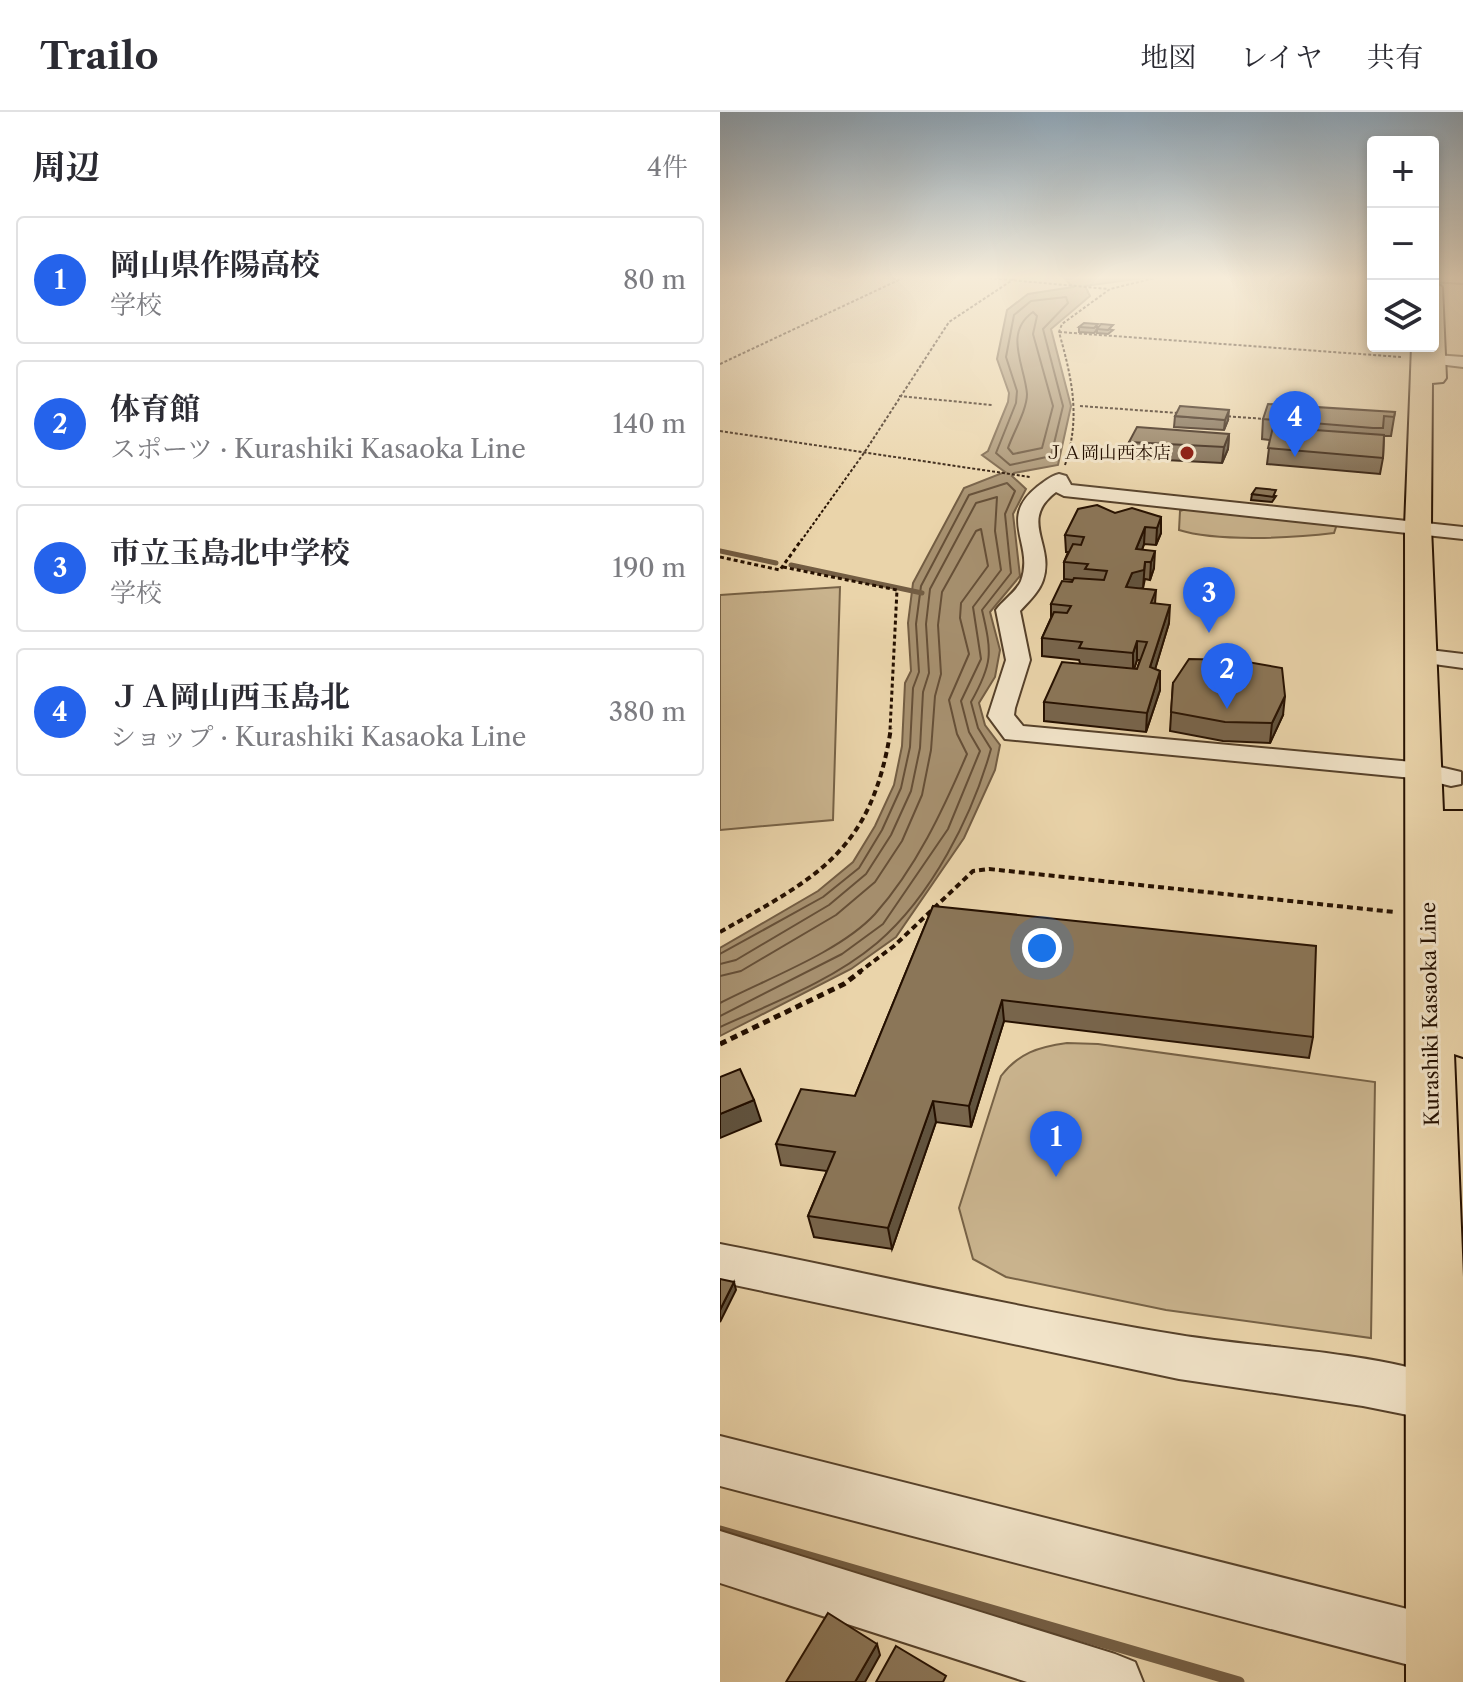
<!DOCTYPE html>
<html lang="ja">
<meta charset="utf-8">
<style>
:root{--surface:#fff;--page:#f7f7f7;--text:#2b2b33;--muted:#7c7c81;--line:#e1e1e2;--accent:#2563eb}
body{margin:0;font-family:"Libre Caslon Text","Noto Serif JP",serif;background:var(--page);color:var(--text)}
.controls{position:absolute;right:24px;top:24px;display:grid;overflow:hidden;border-radius:8px;box-shadow:0 4px 12px #0003}
.controls button{width:72px;height:72px;display:grid;place-items:center;padding:0;border:0;border-bottom:2px solid var(--line);background:var(--surface);color:var(--text);font:40px sans-serif}
.you{position:absolute;left:322px;top:836px;width:28px;height:28px;margin:-20px;border:6px solid #fff;border-radius:50%;background:#1a73e8;box-shadow:0 0 0 12px #1a73e833}
.badge{display:grid;place-items:center;width:52px;height:52px;border-radius:50%;background:var(--accent);color:#fff;font-size:26px;font-weight:700}
.pin{position:absolute;translate:-50% -66px;filter:drop-shadow(0 2px 4px #0008)}
.pin::after{content:'';position:absolute;top:42px;width:28px;height:24px;background:inherit;clip-path:polygon(0 0,100% 0,50% 100%)}
.list{margin:0;padding:0;list-style:none}
h2{display:flex;justify-content:space-between;align-items:center;height:104px;margin:0;padding:0 32px;font-size:34px}
h2 small{font-size:26px;font-weight:400;color:var(--muted)}
.list li{display:grid;grid-template-columns:52px 1fr auto;gap:24px;align-items:center;box-sizing:border-box;height:128px;margin:0 16px 16px;padding:0 16px;border:2px solid var(--line);border-radius:8px}
.list b{display:block;font-size:30px;white-space:nowrap}
.list p{margin:0;font-size:26px;white-space:nowrap;color:var(--muted)}
.list em{font-size:26px;font-style:normal;color:var(--muted)}
.icon{flex:none;width:44px;height:44px;fill:none;stroke:currentColor;stroke-width:2;stroke-linecap:round;stroke-linejoin:round}
.map{position:relative;flex:none;width:743px;height:1570px;overflow:hidden}
header{display:flex;align-items:center;gap:48px;box-sizing:border-box;height:112px;padding:0 40px;background:var(--surface);border-bottom:2px solid var(--line)}
header strong{font-size:38px}
nav{display:flex;gap:44px;margin-inline-start:auto;font-size:28px}
main{display:flex}
aside{flex:1;background:var(--surface)}
.map>svg:first-child{display:block}
.green{fill:#c9b38d;stroke:#776246;stroke-width:2}
.water{fill:#a79170;stroke:#735d43;stroke-width:2}
.lines{fill:none;stroke-linecap:round;stroke-linejoin:round}
.shore{stroke:#665038;stroke-width:2}
.stream-far1{stroke:#735d43;stroke-width:5}
.stream{stroke:#735d43;stroke-width:11}
.minor-casing{stroke:#56412a;stroke-width:4}
.major-casing{stroke:#251000;stroke-width:4}
.path-far3{stroke:#251000;stroke-width:2;stroke-dasharray:3 2;stroke-linecap:butt}
.path-far2{stroke:#251000;stroke-width:3;stroke-dasharray:4 3;stroke-linecap:butt}
.path-far1{stroke:#251000;stroke-width:4;stroke-dasharray:6 4;stroke-linecap:butt}
.path{stroke:#251000;stroke-width:5;stroke-dasharray:7 5;stroke-linecap:butt}
.minor{fill:#f1e3c8;fill-rule:evenodd}
.major{fill:#ead4aa;fill-rule:evenodd}
.wall{fill:#78654c;stroke:#251000;stroke-width:2;fill-rule:evenodd}
.shaded-wall{fill:#61533e;stroke:#251000;stroke-width:2}
.building{fill:#8b7658;stroke:#251000;stroke-width:2}
.poi-dot{fill:#8f2418;stroke:#f1e3c8;stroke-width:3}
.labels{text-anchor:middle;dominant-baseline:central;stroke-width:6;stroke-linejoin:round;paint-order:stroke}
.far-poi-label{font-size:18px;fill:#251000;stroke:#f1e3c8;text-anchor:end}
.street-label{font-size:20px;fill:#251000;stroke:#f1e3c8}
</style>
<header>
<strong>Trailo</strong>
<nav><a>地図</a><a>レイヤ</a><a>共有</a></nav>
</header>
<main>
<aside>
<h2>周辺<small>4件</small></h2>
<ul class="list">
<li><span class="badge">1</span><div><b>岡山県作陽高校</b><p>学校</p></div><em>80 m</em></li>
<li><span class="badge">2</span><div><b>体育館</b><p>スポーツ · Kurashiki Kasaoka Line</p></div><em>140 m</em></li>
<li><span class="badge">3</span><div><b>市立玉島北中学校</b><p>学校</p></div><em>190 m</em></li>
<li><span class="badge">4</span><div><b>ＪＡ岡山西玉島北</b><p>ショップ · Kurashiki Kasaoka Line</p></div><em>380 m</em></li>
</ul>
</aside>
<div class="map">
<svg width="743" height="1570" viewBox="0 0 743 1570">
<rect width="100%" height="100%" fill="#ead4aa"/>
<filter id="stains"><feTurbulence type="fractalNoise" baseFrequency=".0025" numOctaves="4"/><feColorMatrix values="0 0 0 0 .2 0 0 0 0 .09 0 0 0 0 .02 0 0 0 .5 -.17"/></filter>
<radialGradient id="worn" r=".72"><stop offset=".6" stop-color="#630" stop-opacity="0"/><stop offset="1" stop-color="#630" stop-opacity=".3"/></radialGradient>
<g class="green">
<path d="M471,395L611,410L616,415L614,421C575,426 496,430 459,418L460,399Z"/>
<path d="M120,475L113,708L0,718V483Z"/>
<path d="M347,931L378,932L655,970L651,1226L446,1198L286,1165L253,1147L239,1096L281,964C299,941 318,935 347,931Z"/>
</g>
<path class="water" d="M349,165H429L365,174L370,184L331,217L351,294L338,353L294,361L292,364L306,377L293,402L300,464L270,500L280,538L275,565L259,591L265,613L280,633L275,658L244,726L176,825L131,857L0,924V836L98,779L133,750L155,714L174,673L182,634L185,571L191,559L188,511L193,471L244,376L285,360L262,343L268,339L288,290L289,281L277,247L287,198L308,182L353,175L344,166Z"/>
<g class="lines">
<g class="shore">
<path d="M346,185L348,191L323,217L343,294L331,344L290,353L276,341L296,291L297,279L286,245L294,203L311,189Z"/>
<path d="M313,200L317,204L313,222L333,294L322,336L293,342L288,336C293,321 307,298 307,282C305,254 283,221 313,200Z"/>
<path d="M0,842L103,785L139,756L162,718L181,676L190,635L193,576L199,560L196,512L201,474L249,383L287,371L295,379L285,402L291,461L262,498C272,541 273,551 251,590L258,616L271,637C252,705 211,785 157,831C112,869 53,891 0,915"/>
<path d="M0,852L16,848L109,793L146,762L171,723L191,679L200,636L203,580L209,561L206,512L210,477L256,391L277,385L275,419L281,458L253,495L261,547L241,589L249,620L260,639L228,717L163,812L122,842L0,904"/>
<path d="M0,864L21,859L116,803L155,770L182,729L202,683L211,638L215,584L221,562L218,513L222,480L256,419L261,417L268,454L241,491L240,506L249,542L229,588L237,622L247,642C223,698 196,756 155,802C120,840 46,867 0,891"/>
</g>
<g class="stream-far1">
<path d="M0,439L56,451"/>
<path d="M71,453L202,481"/>
</g>
<path class="stream" d="M0,1419L519,1570"/>
<defs>
<g id="minor">
<path d="M713,165H743V171L713,169Z"/>
<path d="M715,243L743,245V255L710,251L707,248Z"/>
<path d="M339,362L346,364L351,373L743,415V427L344,384L336,380C298,409 335,432 323,468C319,480 308,490 300,499L310,548L295,596L294,603L303,614L703,651L741,660V672L731,674L703,667L285,627L268,604L286,548L276,498C283,488 296,480 301,469C315,432 277,407 317,375C324,370 330,364 339,362Z"/>
<path d="M701,537L743,542V556L692,549L689,544Z"/>
<path d="M0,1132C153,1162 306,1198 459,1223C543,1237 659,1239 735,1270L742,1286L735,1302L718,1309L643,1294L459,1267L0,1170Z"/>
<path d="M0,1324L743,1511V1567L0,1374Z"/>
<path d="M0,1419L395,1542L415,1550L423,1570H307L0,1471Z"/>
</g>
<path id="major" d="M713,170L722,175L726,266L723,270L712,271L711,415L723,699H743V945L734,942L743,1165V1570H686L685,415L692,234H713Z"/>
</defs>
<use href="#minor" class="minor-casing"/>
<use href="#major" class="major-casing"/>
<g class="path-far3">
<path d="M163,165L178,167"/>
<path d="M259,165L388,177"/>
<path d="M339,220L681,245"/>
<path d="M0,252L185,165"/>
<path d="M179,284L272,293"/>
<path d="M360,294L458,301"/>
<path d="M503,304L546,307"/>
<path d="M0,319L310,365"/>
<path d="M345,353C361,305 352,267 339,220L342,212L390,177L439,165"/>
<path d="M81,429L144,341L229,210L297,165"/>
</g>
<g class="path-far2">
<path d="M0,445L60,458L82,427"/>
<path d="M63,455L177,478L170,618"/>
</g>
<g class="path-far1">
<path d="M0,820C99,764 152,739 171,616"/>
<path d="M138,861L174,834L253,759L269,757L674,800"/>
</g>
<path class="path" d="M0,932L124,872L141,859"/>
<use href="#minor" class="minor"/>
<use href="#major" class="major"/>
</g>
<g class="wall">
<path d="M359,215H378L393,218L388,222L377,221V218L374,221L359,220Z"/>
<path d="M675,300L671,324H664L663,346L660,362L547,352L550,328L542,327L543,307Z"/>
<path d="M455,304L508,308L504,318L454,315Z"/>
<path d="M509,322L508,337L502,351L408,346L409,330Z"/>
<path d="M532,382L556,384L552,390L531,388Z"/>
<path d="M395,401L441,405V421L436,433L424,432L422,438L434,456L430,468L425,467L423,476L420,477L436,478L435,492L449,511L435,557L440,559V578L426,620L324,609V590L360,551L359,548L322,544V526L331,506V492L353,468L344,467V450L348,440H346L345,423ZM417,548H420L417,557H414Z"/>
<path d="M453,571L563,603L550,631L503,629L450,619Z"/>
<path d="M213,794L593,925L589,946L284,909L251,1015L216,1010L172,1137L94,1125L88,1104L107,1059L61,1053L56,1032L135,984Z"/>
</g>
<g class="shaded-wall">
<path d="M509,298L508,308L504,318L505,308Z"/>
<path d="M509,322L508,337L502,351L504,335Z"/>
<path d="M441,405V421L436,433L437,416Z"/>
<path d="M425,415L424,432L416,455V437Z"/>
<path d="M435,439L434,456L430,468L431,450Z"/>
<path d="M425,450L423,476L412,479L406,475L412,461Z"/>
<path d="M450,493L449,511L430,574V555Z"/>
<path d="M417,529V548L413,560V541Z"/>
<path d="M440,559V578L426,620L427,601Z"/>
<path d="M565,584L563,603L550,631L552,611Z"/>
<path d="M282,888L284,909L251,1015L249,994Z"/>
<path d="M34,988L41,1009L0,1026V1002Z"/>
<path d="M213,989L216,1010L172,1137L168,1116Z"/>
<path d="M14,1170L16,1178L0,1210V1198Z"/>
<path d="M157,1532L160,1543L145,1570H135Z"/>
</g>
<g class="building">
<path d="M364,211L378,212L374,216L359,215Z"/>
<path d="M381,212L393,213L388,218L377,217Z"/>
<path d="M548,292L675,300L674,305L664,304L663,316H653L543,307Z"/>
<path d="M460,294L509,298L505,308L455,304Z"/>
<path d="M417,315L509,322L504,335L409,330Z"/>
<path d="M553,315L664,323L663,346L548,336Z"/>
<path d="M536,376L556,378L553,385L532,382Z"/>
<path d="M377,393L395,401L412,396L441,405L437,416L425,415L416,437L435,439L431,450H425L424,458L412,461L406,475L436,478L431,491L450,493L430,555L440,559L427,601L324,590L342,550L417,557L427,530L417,529L413,541L359,536L362,530L322,526L334,500L347,501L351,494L331,492L342,469L352,470L354,466L384,468L387,459L365,457L368,452L344,450L353,432L361,433L364,425L345,423L358,397Z"/>
<path d="M469,547L516,548L562,556L565,584L552,611L505,610L451,600L453,571Z"/>
<path d="M213,794L596,834L593,925L282,888L249,994L213,989L168,1116L88,1104L115,1040L56,1032L81,977L135,984Z"/>
<path d="M20,957L34,988L0,1002V965Z"/>
<path d="M0,1167L14,1170L0,1198Z"/>
<path d="M108,1501L157,1532L135,1570H66Z"/>
<path d="M176,1534L226,1564L223,1570H156Z"/>
</g>
<linearGradient id="sky" x2="0" y2="1"><stop stop-color="#8ea6b8"/><stop offset="0.43" stop-color="#f6ecd9"/><stop offset="1" stop-color="#f6ecd9" stop-opacity="0"/></linearGradient>
<rect width="743" height="385" fill="url(#sky)"/>
<circle class="poi-dot" cx="467" cy="341" r="8"/>
<g class="labels">
<g class="far-poi-label">
<text x="451" y="341">ＪＡ岡山西本店</text>
</g>
<g class="street-label">
<text transform="translate(710 902) rotate(-91)">Kurashiki Kasaoka Line</text>
</g>
</g>
<rect width="100%" height="100%" filter="url(#stains)"/>
<rect width="100%" height="100%" fill="url(#worn)"/>
</svg>
<div class="controls">
<button>+</button>
<button>−</button>
<button><svg class="icon" aria-label="layers" viewBox="0 0 24 24"><path d="M12 4l9 5-9 5-9-5zM3 14l9 5 9-5"/></svg></button>
</div>
<div class="you"></div>
<div class="pin badge" style="left:336px;top:1065px">1</div>
<div class="pin badge" style="left:507px;top:597px">2</div>
<div class="pin badge" style="left:489px;top:521px">3</div>
<div class="pin badge" style="left:575px;top:345px">4</div>
</div>
</main>
